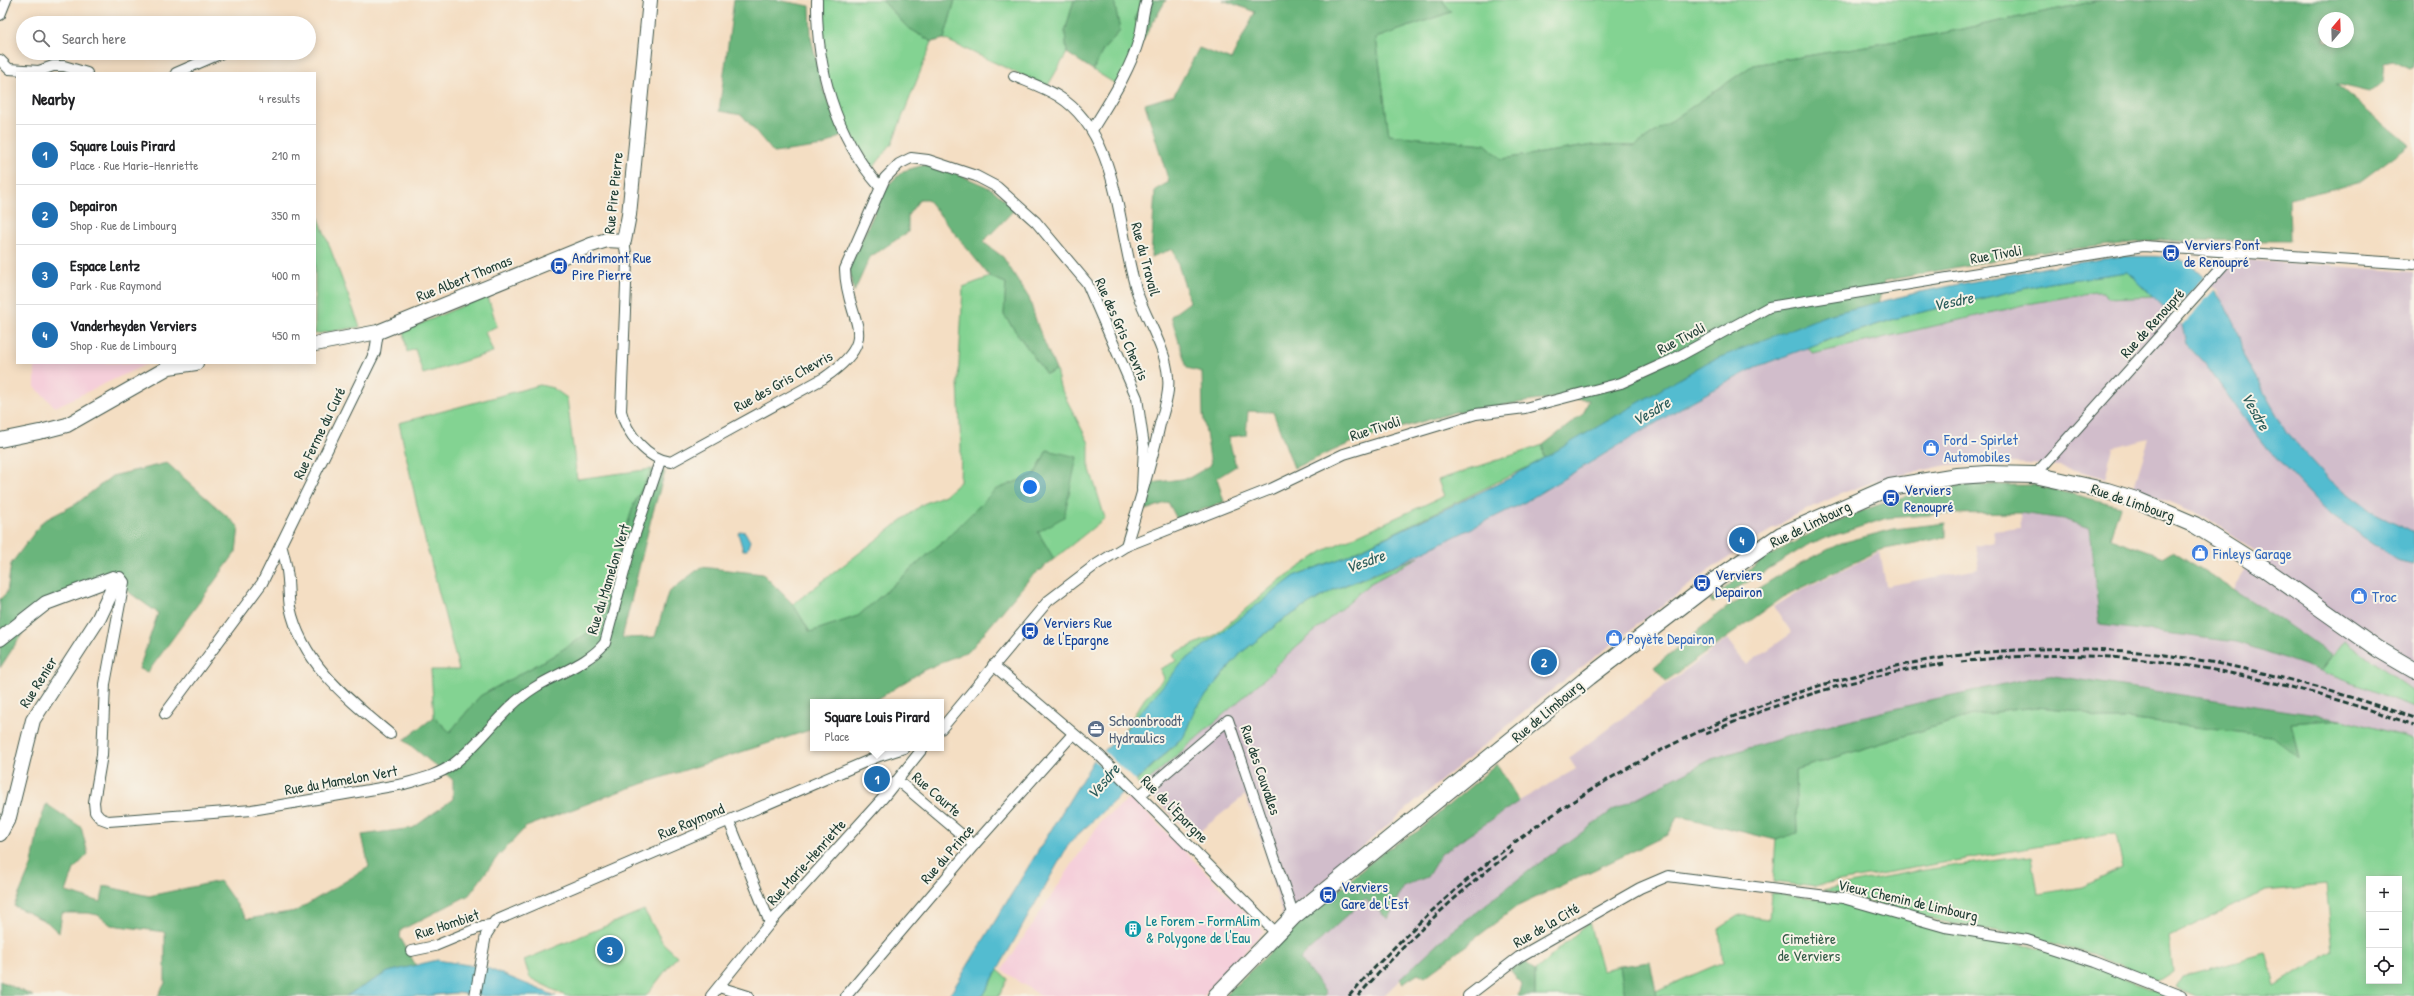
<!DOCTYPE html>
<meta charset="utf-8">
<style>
:root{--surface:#fff;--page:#f6f6f6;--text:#202124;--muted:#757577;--line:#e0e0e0;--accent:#1f6fb2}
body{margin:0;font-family:"Patrick Hand",sans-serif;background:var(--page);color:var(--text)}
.controls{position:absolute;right:12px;bottom:12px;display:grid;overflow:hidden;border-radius:0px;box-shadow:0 2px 10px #0003}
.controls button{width:36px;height:36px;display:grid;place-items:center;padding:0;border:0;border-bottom:1px solid var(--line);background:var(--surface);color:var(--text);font:20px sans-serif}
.compass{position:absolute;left:2318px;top:12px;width:36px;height:36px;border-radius:50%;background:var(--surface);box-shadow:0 2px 10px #0003;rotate:19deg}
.you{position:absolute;left:1030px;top:487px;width:14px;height:14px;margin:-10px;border:3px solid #fff;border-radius:50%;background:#1a73e8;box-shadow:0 0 0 6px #1a73e833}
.badge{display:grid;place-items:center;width:26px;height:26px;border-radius:50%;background:var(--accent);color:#fff;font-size:13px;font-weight:700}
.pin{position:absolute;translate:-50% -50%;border:2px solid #fff;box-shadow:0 1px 4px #0006}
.popup{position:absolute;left:810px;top:699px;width:134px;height:52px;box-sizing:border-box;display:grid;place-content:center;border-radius:0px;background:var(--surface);filter:drop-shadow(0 1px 3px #0005);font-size:13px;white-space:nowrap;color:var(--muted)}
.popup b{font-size:15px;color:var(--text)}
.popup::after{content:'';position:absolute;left:50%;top:100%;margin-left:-8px;border:8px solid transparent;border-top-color:var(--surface)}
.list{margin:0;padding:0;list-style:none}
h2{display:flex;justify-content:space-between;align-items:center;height:52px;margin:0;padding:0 16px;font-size:17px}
h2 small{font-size:13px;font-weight:400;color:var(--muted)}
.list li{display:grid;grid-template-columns:26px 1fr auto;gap:12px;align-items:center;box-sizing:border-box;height:60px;padding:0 16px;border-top:1px solid var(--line)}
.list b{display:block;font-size:15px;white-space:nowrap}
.list p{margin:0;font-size:13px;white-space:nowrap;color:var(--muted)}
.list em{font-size:13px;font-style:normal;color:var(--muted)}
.icon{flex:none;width:22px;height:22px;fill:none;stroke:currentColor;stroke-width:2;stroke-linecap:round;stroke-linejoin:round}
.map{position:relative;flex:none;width:2414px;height:996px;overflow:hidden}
.search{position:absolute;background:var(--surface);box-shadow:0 2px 10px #0003;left:16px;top:16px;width:300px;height:44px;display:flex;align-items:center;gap:10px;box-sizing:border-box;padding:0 14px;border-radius:22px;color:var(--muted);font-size:15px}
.panel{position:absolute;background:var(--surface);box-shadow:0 2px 10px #0003;left:16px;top:72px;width:300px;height:292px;border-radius:0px}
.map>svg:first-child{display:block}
.built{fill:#f5cfda}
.industrial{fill:#d1bdcb}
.green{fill:#83d392;stroke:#518863;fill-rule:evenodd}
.forest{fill:#6ab57c;stroke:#447958;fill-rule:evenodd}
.water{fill:#53bcd0;stroke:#397c82}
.pier{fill:#f4dec3}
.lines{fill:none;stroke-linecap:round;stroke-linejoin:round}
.street-casing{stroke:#3f5549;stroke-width:12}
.secondary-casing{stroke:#3f5549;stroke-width:16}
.primary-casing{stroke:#3f5549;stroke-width:18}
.street{stroke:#fff;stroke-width:10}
.secondary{stroke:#fff;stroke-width:14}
.primary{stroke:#fff;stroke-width:16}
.rail{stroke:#1f3d34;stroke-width:3;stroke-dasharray:6 3;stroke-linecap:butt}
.labels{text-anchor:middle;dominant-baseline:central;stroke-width:4;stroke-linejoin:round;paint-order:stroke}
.street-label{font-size:15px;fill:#1f3d34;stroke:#f7f3e8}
.transit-label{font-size:15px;fill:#164399;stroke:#f7f3e8;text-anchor:start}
.shop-label{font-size:15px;fill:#366cbe;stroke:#f7f3e8;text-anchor:start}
.service-label{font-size:15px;fill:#4e5e75;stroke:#f7f3e8;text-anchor:start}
.culture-label{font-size:15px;fill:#0d838f;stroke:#f7f3e8;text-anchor:start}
.park-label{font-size:15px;fill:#335b47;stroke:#f7f3e8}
.water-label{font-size:16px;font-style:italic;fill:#2c5d5b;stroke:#f7f3e8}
</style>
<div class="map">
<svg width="2414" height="996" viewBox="0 0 2414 996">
<rect width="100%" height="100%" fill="#f7f3e8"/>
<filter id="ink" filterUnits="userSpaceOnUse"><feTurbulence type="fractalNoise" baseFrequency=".025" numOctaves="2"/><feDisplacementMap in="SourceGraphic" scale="8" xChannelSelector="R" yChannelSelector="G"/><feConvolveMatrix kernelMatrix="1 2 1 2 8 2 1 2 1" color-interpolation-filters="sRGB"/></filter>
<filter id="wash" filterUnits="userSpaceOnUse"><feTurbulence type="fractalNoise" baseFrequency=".012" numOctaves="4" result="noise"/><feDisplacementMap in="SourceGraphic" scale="16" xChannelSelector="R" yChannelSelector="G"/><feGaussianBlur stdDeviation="0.9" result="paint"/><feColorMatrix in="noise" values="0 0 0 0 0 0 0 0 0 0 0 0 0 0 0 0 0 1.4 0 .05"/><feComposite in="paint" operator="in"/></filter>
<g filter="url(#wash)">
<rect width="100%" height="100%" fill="#f4dec3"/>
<g class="built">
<path d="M35,363H149L55,407L35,387Z"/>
<path d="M1131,797L1264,931L1203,996H1041L1002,970L1101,821Z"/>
</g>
<g class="industrial">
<path d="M2247,260L2414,272V532L2371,511L2331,481L2287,433L2243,355V346L2216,288L2182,325L2186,345L2205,364L2269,450L2397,560L2414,564V692L2345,640L2332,656L2233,590L2257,552L2207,518L2134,487L2149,438L2113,447L2105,478L2060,466L1998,462L1947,465L1875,481L1843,493L1793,516L1705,573L1540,699L1390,823L1283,917L1263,844L1245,795L1194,836L1136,782L1284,619L1525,502L1689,403L1756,367L1828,340L2128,272L2170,313L2219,264L2240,263Z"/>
<path d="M2020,513L2064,519L2089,528L2101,625L2237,642L2321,671L2414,707V739L2343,719L2047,675L1939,698L1812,729L1530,870L1449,933L1383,996H1323L1326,993L1299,959L1365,899L1388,918L1403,886L1427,877L1441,854L1519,801L1576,769L1569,758L1727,639L1746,665L1792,633L1774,607L1801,590L1880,552L1886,586L1979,569L1975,546L1995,542L1993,531L2021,528Z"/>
</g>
<g class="green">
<path d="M818,0H882L907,27L932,42L892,143L873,168C853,140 832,104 826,70C821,47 820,23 818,0Z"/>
<path d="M955,0H1074L1065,32L1067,53L1047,87L944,39Z"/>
<path d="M1114,0H1142L1135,20L1148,31L1119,86L1093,70L1103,50L1120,31Z"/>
<path d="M1442,0H2101L1943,33L1753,65L1635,146L1593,145L1502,159L1485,144L1389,135L1376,38L1451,12Z"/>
<path d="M315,208L360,327L315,334Z"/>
<path d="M2128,272L2153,296L2108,298L2104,292H2094L2028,304L1813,354L1808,347L1901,317L2049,283Z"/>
<path d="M990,277L1006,283L1004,315L1046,374L1056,370L1060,387L1089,443V466L1105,518L1054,559L1038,532L1077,458L1047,450L1035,474L995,491L948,537L858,616L810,632L793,604L923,504L945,495L960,482L961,448L958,382L963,287Z"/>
<path d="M485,296L488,297L497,326L485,332L493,352L423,374L415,349L407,352L404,331Z"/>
<path d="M540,385L553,388L567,398L577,479L652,469L634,504L594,629L551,657L480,696L450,732L434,717L431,670H459L421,524L399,423Z"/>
<path d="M1543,445L1544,459L1345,557L1296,575L1121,735L1145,698L1164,678L1160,669L1176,661L1173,654L1215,635L1280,580L1325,550L1444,496L1438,480Z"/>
<path d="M1419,557L1369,584L1273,668L1274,670L1141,787L1136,782L1184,736L1195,709L1241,653L1284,619L1333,590Z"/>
<path d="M2345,640L2414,692V707L2321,671Z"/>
<path d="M2036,707L2081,711L2096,719H2126L2272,736L2299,757L2291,723L2343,719L2414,739V996H2196L2175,987L2182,976L2266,953L2275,986L2333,950L2326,885L2265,891L2169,936L2173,971L2158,981L2093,955L2016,934L1948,923L1824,890C1892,873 1962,864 2032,856L2038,894L2082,887L2123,868L2116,833L1827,883L1816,887L1773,882L1776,840L1797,832L1795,770L1972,715ZM2369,879H2399V981H2369Z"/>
<path d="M1771,893L1841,901L2027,945L2095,967L2171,996H1657L1656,991L1723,962L1719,929L1740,915L1769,919Z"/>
<path d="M644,910L663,943L677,956L646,996H566L530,978L524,960Z"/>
<path d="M1589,922L1602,970L1620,966L1625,996H1535V971Z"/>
<path d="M998,970L1008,979L999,996H983Z"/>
</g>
<g class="forest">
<path d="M734,0H776L810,6L811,38L823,89L843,135L823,146L774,153L742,115L719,111Z"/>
<path d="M882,0H955L944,39L932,42L907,27Z"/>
<path d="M1074,0H1114L1120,31L1103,50L1093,70L1067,53L1065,32Z"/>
<path d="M1142,0H1166L1148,31L1135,20Z"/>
<path d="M1223,0H1442L1451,12L1376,38L1389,135L1485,144L1502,159L1594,145L1635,146L1753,65L1943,33L2101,0H2414V67L2410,69L2393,61L2384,63L2382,82L2370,92L2336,84L2409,145L2358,183L2289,199L2290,241L2160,240L2026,254L1884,281L1878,303L1827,315L1607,423L1544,459L1543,445L1583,414L1589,400L1553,398L1455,412L1353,442L1294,468L1273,412L1248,411L1246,435L1228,437L1236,466L1217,478L1224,502L1177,519L1168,502L1146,510L1151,483L1189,478L1211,465L1203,414L1202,372L1187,368L1171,316L1190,302L1173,249L1151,257L1155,190L1169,182L1145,104L1174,95L1199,48L1231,60L1255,12ZM2324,18H2348V42H2324Z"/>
<path d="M924,165L951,171L992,189L1015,209L983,242L1003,257L1029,298L1038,327L1056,370L1046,374L1004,315L1006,283L990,277L927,199H920L908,215V232L870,257L854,292L849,267L887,186L903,171Z"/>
<path d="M1047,450L1077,457L1064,517L1038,532L1054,559L1030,578L970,650L924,670L873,702H813V729L626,789L526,827L498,856L469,895L401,930L400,937L416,966L388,972L346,996H158L165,983V932L111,925L98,915L88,913H62L59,933L47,922L14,906L32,864L38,830L46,804L81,827L88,854L74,869L66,892L101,902L104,886L149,896L220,881L247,919L296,911L369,867L362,835L413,828L453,799V780L404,740L434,717L450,732L480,696L551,657L594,629L634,504L652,469L665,472L651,519L622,638L655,637L668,593L701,567L763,574L793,604L810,632L858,616L948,537L995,490L1035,474Z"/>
<path d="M167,463L239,527L236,552L148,672L139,669L158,613L116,583L50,608L24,631L0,668V599L7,592L11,564L43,521L76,504L112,476Z"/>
<path d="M2036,485L2120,506L2110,538L2163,557L2173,551L2281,620L2332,656L2321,671L2237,642L2100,625L2089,528L2064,519L2020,513L1942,514L1887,518L1811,543L1713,603L1710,601C1726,588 1741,574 1758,563C1820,525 1887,495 1960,486C1985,483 2012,486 2036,485Z"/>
<path d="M1946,523V537L1880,550L1785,596L1666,681L1654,667L1720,612L1788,570L1841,543L1894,529Z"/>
<path d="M2047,675L2343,719L2291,723L2299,758L2271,736L2126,719H2096L2081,711L2036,707L1972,715L1795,770L1797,833L1776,840L1678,816L1667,835L1516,907L1425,977L1418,973L1403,983L1400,979L1449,933L1530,870L1613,810L1712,759L1812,729L1939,698Z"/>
<path d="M1497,764L1519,801L1441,854L1427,877L1403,886L1388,919L1365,899L1300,959L1326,993L1323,996H1224L1307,917L1384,851L1418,831Z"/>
<path d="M1526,962L1535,971V996H1518L1521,984L1510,969Z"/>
<path d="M1650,962L1657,996H1625L1620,966Z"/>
<path d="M0,981L33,996H0Z"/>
</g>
<g class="water">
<path d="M2124,256C2136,257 2170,255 2179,259C2206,269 2244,327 2243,355L2287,433L2331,481L2371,511L2414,532V564L2397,560L2332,516L2269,450L2247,422L2205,364L2186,344L2182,325L2128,272L2049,283L1901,317L1828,340L1756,367L1689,403L1525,502L1409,559L1333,590L1284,619L1241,653L1195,709L1184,736L1070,842L983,996H949L1094,760L1121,735L1183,662L1296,575L1345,557L1510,478L1708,362L1827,315L1920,292L2047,267Z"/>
<path d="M741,531L745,532L750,541L747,550H743L738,533Z"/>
<path d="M437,960L487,968L556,996H484L456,993L425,996H346L388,972Z"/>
</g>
<g class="pier">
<path d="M2204,277L2215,289L2182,325L2170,314Z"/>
<path d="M1103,750L1137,783L1128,792L1094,760Z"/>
</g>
</g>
<g filter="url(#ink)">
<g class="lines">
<defs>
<g id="street">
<path d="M817,0C816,67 835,136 880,187"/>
<path d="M0,15L6,0"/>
<path d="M0,60L9,69L39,71L53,66H64L87,73"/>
<path d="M176,73L222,53"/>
<path d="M1014,76C1028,82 1045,88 1058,96C1120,134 1117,230 1137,292C1146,320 1166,348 1168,377C1170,392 1164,410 1160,424C1151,466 1138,506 1126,546"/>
<path d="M1092,130C1109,102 1130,71 1139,39C1143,26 1142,13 1147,0"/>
<path d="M624,241L627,260L621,411C626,433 647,459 671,462L824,378C885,336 846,324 845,269L885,178L899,164L911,158L928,160L976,176L997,187L1036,222L1087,283L1137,398L1144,446L1142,489"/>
<path d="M2035,475L2235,252"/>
<path d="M281,544C283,553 286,562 287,571C289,583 288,596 290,607C302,664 348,699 390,734"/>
<path d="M113,578L120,577L124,582L105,684L102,755L94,802L95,812L100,818L108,821L122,820L252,810L404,784C421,779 438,775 452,765C482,743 502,708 534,688C557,673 587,665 605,643L631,546L660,461"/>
<path d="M993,665L1099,755L1276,933"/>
<path d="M165,714L262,583L375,352L378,332"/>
<path d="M941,729L1048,601L1094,566L1126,546L1271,489L1344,454L1476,414L1525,408L1621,383L1672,360L1769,307L2143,246L2414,264"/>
<path d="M898,781L974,845"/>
<path d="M1140,795L1228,720L1294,916"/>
<path d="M729,821L770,923"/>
<path d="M411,951L435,946L483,926L491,925"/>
<path d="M719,987L748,996"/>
<path d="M475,996L486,935L495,921L879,756L904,748"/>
<path d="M711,996L770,923L883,798L923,748"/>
<path d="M846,996L974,845L1073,734"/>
<path d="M1468,996L1519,957L1640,888L1668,876L1843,898L1945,927L2027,940L2095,962L2182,996"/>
</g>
<g id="secondary">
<path d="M315,344L378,332L591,245L607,240L624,241L629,215L650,0"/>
<path d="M44,431L67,425L169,367L196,363"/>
<path d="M0,440L39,432"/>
<path d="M0,639L46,603L113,578L114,586L99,618L33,720L9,817L0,834"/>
</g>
<path id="primary" d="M1216,996L1294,916L1589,677L1718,578L1781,535L1890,487L1957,476L1988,474L2035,475L2107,491L2139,501L2195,525L2265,569L2378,649L2414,670"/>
</defs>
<use href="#street" class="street-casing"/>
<use href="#secondary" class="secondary-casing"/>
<use href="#primary" class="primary-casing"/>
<use href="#street" class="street"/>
<use href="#secondary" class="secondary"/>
<use href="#primary" class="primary"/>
<g class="rail">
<path d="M1961,662C2119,641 2266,673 2414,725"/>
<path d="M1706,734C1783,700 1862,675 1945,664"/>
<path d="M1349,996C1545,772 1836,624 2138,652C2233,661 2324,687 2414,718"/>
<path d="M1358,996C1405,943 1456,893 1513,851"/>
</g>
</g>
</g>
<defs>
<symbol id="bus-disc" viewBox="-11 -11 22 22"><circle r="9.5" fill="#1a4fb4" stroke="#f7f3e8"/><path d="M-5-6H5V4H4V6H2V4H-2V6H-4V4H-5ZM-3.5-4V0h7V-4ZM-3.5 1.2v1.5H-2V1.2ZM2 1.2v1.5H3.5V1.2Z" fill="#fff"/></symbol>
<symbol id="shop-disc" viewBox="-11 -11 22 22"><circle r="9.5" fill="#3f7fe0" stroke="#f7f3e8"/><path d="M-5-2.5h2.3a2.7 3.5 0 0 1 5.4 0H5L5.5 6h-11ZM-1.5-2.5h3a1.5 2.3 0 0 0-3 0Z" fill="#fff"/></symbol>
<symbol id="office-disc" viewBox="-11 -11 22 22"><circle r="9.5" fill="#5c6f8a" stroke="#f7f3e8"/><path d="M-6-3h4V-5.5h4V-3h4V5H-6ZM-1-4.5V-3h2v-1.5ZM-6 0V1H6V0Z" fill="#fff"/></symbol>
<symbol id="building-disc" viewBox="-11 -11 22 22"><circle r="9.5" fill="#0f9aa8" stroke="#f7f3e8"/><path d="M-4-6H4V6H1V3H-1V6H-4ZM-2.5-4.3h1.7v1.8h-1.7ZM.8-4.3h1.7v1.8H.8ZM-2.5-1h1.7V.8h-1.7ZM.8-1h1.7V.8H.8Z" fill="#fff"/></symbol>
</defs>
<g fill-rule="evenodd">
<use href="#bus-disc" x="2161" y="243" width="20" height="20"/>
<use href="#bus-disc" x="549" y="256" width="20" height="20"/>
<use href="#shop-disc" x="1921" y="438" width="20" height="20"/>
<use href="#bus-disc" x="1881" y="488" width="20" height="20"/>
<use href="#shop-disc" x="2190" y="543" width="20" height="20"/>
<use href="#bus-disc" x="1692" y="573" width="20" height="20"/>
<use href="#shop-disc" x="2349" y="586" width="20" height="20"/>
<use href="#bus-disc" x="1020" y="621" width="20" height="20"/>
<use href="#shop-disc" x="1604" y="628" width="20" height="20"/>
<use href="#office-disc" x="1086" y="719" width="20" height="20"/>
<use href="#bus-disc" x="1318" y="885" width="20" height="20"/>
<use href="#building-disc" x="1123" y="919" width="20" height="20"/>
</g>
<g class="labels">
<g class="street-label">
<text transform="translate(613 193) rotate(-84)">Rue Pire Pierre</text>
<text transform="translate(1996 254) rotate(-10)">Rue Tivoli</text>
<text transform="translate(1146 259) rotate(75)">Rue du Travail</text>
<text transform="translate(464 278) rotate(-22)">Rue Albert Thomas</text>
<text transform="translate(2152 323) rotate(-48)">Rue de Renoupré</text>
<text transform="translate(1122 329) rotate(66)">Rue des Gris Chevris</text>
<text transform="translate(1681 338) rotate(-28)">Rue Tivoli</text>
<text transform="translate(783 381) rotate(-29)">Rue des Gris Chevris</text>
<text transform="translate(1375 428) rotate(-18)">Rue Tivoli</text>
<text transform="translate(319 433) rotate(-64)">Rue Ferme du Curé</text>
<text transform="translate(2133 502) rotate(19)">Rue de Limbourg</text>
<text transform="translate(1810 524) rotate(-26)">Rue de Limbourg</text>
<text transform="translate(608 579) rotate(-73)">Rue du Mamelon Vert</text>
<text transform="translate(38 682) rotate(-58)">Rue Renier</text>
<text transform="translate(1547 711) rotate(-40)">Rue de Limbourg</text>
<text transform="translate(1261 770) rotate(71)">Rue des Couvalles</text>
<text transform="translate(341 780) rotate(-10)">Rue du Mamelon Vert</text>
<text transform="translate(937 794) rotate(41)">Rue Courte</text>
<text transform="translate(1175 809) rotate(45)">Rue de l'Epargne</text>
<text transform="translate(691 821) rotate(-23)">Rue Raymond</text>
<text transform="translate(947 854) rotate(-49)">Rue du Prince</text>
<text transform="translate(806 862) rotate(-48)">Rue Marie-Henriette</text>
<text transform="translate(1908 900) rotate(13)">Vieux Chemin de Limbourg</text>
<text transform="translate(447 924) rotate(-18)">Rue Hombiet</text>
<text transform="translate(1546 925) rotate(-30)">Rue de la Cité</text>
</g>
<g class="transit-label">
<text x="2184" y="244">Verviers Pont<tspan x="2184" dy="17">de Renoupré</tspan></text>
<text x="572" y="257">Andrimont Rue<tspan x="572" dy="17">Pire Pierre</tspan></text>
<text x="1904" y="489">Verviers<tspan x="1904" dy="17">Renoupré</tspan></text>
<text x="1715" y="574">Verviers<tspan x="1715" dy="17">Depairon</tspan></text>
<text x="1043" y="622">Verviers Rue<tspan x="1043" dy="17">de l'Epargne</tspan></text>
<text x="1341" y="886">Verviers<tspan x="1341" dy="17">Gare de l'Est</tspan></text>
</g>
<g class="shop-label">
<text x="1944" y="439">Ford - Spirlet<tspan x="1944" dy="17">Automobiles</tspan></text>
<text x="2213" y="553">Finleys Garage</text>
<text x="2372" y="596">Troc</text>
<text x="1627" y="638">Poyète Depairon</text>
</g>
<g class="service-label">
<text x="1109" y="720">Schoonbroodt<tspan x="1109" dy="17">Hydraulics</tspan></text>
</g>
<g class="culture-label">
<text x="1146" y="920">Le Forem - FormAlim<tspan x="1146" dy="17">&amp; Polygone de l'Eau</tspan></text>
</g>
<g class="park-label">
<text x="1809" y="938">Cimetière<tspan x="1809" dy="17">de Verviers</tspan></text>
</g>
<g class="water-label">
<text transform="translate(1953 301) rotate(-12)">Vesdre</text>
<text transform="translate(1651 411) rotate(-31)">Vesdre</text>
<text transform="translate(2256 411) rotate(61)">Vesdre</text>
<text transform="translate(1365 561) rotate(-20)">Vesdre</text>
<text transform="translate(1103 781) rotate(-49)">Vesdre</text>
</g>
</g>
</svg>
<div class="controls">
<button>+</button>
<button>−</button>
<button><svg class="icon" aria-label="locate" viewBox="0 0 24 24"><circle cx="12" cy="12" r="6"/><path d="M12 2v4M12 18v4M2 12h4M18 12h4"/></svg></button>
</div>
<svg class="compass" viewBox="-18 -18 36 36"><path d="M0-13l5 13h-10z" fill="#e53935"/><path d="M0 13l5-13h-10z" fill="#757577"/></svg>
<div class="you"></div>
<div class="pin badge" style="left:877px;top:779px">1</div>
<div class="popup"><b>Square Louis Pirard</b>Place</div>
<div class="pin badge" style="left:1544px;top:662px">2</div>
<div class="pin badge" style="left:610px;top:950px">3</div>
<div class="pin badge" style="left:1742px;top:540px">4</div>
<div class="search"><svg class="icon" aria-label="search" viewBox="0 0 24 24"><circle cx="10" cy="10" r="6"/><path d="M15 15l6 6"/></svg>Search here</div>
<section class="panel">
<h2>Nearby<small>4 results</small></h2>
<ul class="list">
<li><span class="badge">1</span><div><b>Square Louis Pirard</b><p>Place · Rue Marie-Henriette</p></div><em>210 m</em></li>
<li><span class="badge">2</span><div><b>Depairon</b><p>Shop · Rue de Limbourg</p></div><em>350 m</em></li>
<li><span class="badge">3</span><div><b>Espace Lentz</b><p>Park · Rue Raymond</p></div><em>400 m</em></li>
<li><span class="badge">4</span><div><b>Vanderheyden Verviers</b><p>Shop · Rue de Limbourg</p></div><em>450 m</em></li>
</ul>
</section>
</div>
